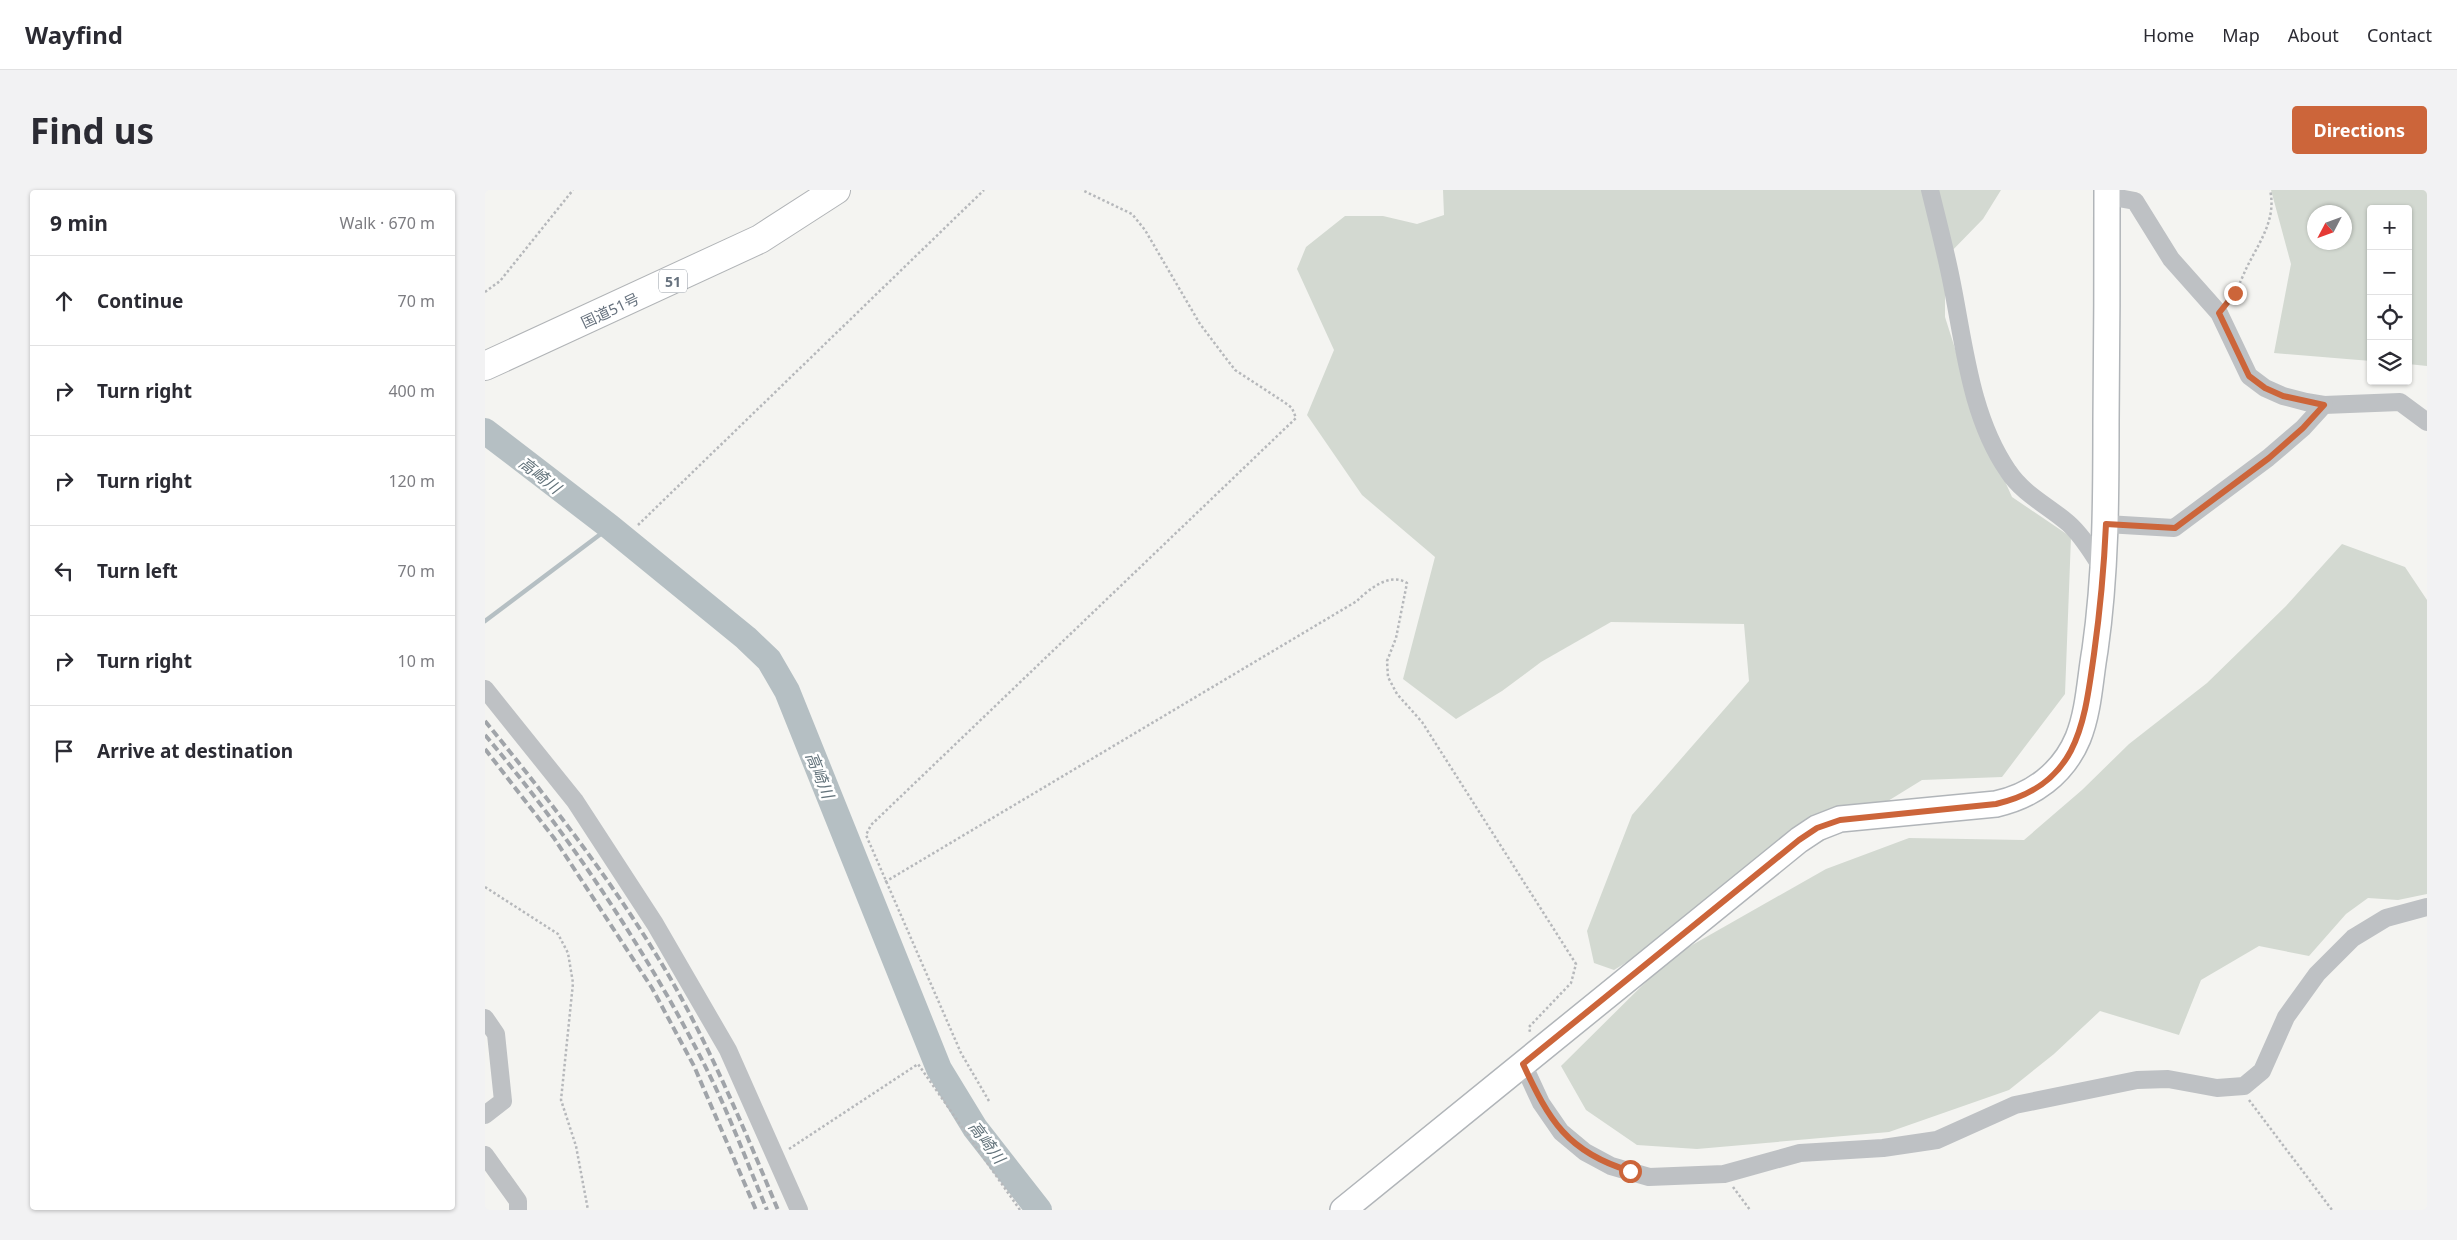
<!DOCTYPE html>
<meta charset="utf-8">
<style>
:root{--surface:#fff;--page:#f2f2f3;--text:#2b2b33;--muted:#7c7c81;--line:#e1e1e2;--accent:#cc653a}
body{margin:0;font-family:"Noto Sans","Noto Sans JP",sans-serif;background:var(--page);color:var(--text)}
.controls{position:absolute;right:15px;top:15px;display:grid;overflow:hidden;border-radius:5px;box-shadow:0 1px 4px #0004}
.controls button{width:45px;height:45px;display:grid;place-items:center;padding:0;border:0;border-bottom:1px solid var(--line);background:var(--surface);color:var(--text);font:25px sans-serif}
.compass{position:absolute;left:1822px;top:15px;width:45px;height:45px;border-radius:50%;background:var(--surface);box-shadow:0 1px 4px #0004;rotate:229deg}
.stop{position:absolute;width:15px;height:15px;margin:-11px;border:4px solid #cc653a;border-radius:50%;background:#fff}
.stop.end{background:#cc653a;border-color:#fff;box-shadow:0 1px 5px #0008}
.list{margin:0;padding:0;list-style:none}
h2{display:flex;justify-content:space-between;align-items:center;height:65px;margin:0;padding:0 20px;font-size:21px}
h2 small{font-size:16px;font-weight:400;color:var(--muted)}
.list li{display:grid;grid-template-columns:32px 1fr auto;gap:15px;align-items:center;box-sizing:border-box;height:90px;padding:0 20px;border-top:1px solid var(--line)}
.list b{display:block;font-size:19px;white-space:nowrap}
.list em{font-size:16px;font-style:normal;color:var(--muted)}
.icon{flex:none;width:28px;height:28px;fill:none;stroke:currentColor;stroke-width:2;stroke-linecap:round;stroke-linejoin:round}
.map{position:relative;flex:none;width:1942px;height:1020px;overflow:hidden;border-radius:5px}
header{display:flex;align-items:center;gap:30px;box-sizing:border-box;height:70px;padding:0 25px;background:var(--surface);border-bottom:1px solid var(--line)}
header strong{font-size:24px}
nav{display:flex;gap:28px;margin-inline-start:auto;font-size:18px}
.intro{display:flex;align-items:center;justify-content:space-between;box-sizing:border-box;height:120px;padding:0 30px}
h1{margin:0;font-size:35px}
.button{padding:12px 22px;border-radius:5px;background:var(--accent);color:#fff;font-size:18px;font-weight:700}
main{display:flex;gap:30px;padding:0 30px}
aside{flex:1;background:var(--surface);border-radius:5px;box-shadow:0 1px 4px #0004}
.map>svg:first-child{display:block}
.green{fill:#d3d9d1;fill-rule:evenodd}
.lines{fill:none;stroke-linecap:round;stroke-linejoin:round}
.stream{stroke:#b5bfc3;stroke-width:4.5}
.river{stroke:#b5bfc3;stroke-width:26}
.secondary-casing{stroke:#b1b5b9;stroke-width:28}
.highway-casing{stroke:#b1b4b7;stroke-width:30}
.path{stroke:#b6b8bb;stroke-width:2.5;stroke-dasharray:2.5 2.5;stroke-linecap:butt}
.street{stroke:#bec1c4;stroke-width:18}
.secondary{stroke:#fff;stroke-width:25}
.highway{stroke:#fff;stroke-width:28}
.rail{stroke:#a0a4a9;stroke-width:4;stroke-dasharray:8 4;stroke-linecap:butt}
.route{stroke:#cc653a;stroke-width:6}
.labels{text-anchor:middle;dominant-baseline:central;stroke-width:5;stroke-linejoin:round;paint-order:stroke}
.shield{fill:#fff;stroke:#959ca5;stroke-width:1}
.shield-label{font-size:14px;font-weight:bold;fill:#67727e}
.street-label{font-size:15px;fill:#67727e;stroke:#fff}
.water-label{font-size:16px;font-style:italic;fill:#63737b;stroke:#fff}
</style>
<header>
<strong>Wayfind</strong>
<nav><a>Home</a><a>Map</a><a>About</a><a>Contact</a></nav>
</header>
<div class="intro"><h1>Find us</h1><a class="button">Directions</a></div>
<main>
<aside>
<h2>9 min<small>Walk · 670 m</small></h2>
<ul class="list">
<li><svg class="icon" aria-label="ahead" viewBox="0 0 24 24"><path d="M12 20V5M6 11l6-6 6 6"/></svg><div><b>Continue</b></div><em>70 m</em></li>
<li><svg class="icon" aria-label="right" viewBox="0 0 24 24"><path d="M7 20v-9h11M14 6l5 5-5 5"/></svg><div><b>Turn right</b></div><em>400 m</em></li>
<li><svg class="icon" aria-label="right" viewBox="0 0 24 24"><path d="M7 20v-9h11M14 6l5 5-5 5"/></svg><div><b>Turn right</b></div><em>120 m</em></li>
<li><svg class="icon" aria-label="left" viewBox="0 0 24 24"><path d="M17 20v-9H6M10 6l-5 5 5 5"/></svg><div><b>Turn left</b></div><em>70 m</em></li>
<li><svg class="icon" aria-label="right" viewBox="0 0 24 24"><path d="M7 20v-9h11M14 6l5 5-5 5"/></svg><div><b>Turn right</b></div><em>10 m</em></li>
<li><svg class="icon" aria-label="arrive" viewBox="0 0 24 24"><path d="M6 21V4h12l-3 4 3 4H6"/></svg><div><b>Arrive at destination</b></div></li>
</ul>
</aside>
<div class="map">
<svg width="1942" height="1020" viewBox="0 0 1942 1020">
<rect width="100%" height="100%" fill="#f4f4f1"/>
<g class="green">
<path d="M958,0H1516L1498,29L1460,68V127L1493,231L1527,307L1586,347L1580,504L1517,587L1437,590L1129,780L1109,773L1102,741L1147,625L1264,491L1259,434L1126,432L1056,472L1017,501L971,529L918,489L950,367L877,305L822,225L849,160L812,79L821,57L860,26H898L932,34L959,25Z"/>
<path d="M1786,0H1942V176L1923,174V19H1886V171L1789,163L1806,74ZM1830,22H1860V52H1830Z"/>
<path d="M1857,354L1920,377L1942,410V704L1913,710L1883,708L1861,724L1824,766L1774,756L1716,790L1694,845L1615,821L1569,864L1524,900L1404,942L1212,959L1152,955L1101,920L1076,876L1186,767L1341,679L1424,648L1539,650L1597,600L1644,554L1722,493L1801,416Z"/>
</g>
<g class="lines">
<path class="stream" d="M0,431L125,337"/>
<path class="river" d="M0,241L125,337L261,448L284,470L302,501L454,879L490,938L554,1020"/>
<defs>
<path id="secondary" d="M858,1020L1314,650L1332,638L1355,629L1511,614C1547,606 1578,584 1593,548C1604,521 1605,488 1610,460C1621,383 1621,307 1621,230C1622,153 1622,77 1622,0"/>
<path id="highway" d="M0,176L275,49L351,0"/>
</defs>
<use href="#secondary" class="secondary-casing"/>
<use href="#highway" class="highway-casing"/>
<g class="path">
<path d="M0,102L15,91L88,0"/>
<path d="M1744,110C1752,101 1756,90 1761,79C1773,54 1792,30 1785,0"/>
<path d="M153,335L499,0"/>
<path d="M400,692L872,411C884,399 905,382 922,393L911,448L902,471L903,487L912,504L937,532L1091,774L1086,793L1044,837L1045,842"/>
<path d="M0,697L73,744L83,763L88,793L76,910L91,956L103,1020"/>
<path d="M1764,910L1847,1020"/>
<path d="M504,911L476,863L381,645L386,635L811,228L807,218L799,212L750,180L737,163L715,134L660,40L647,24L597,0"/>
<path d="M304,959L433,874L535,1020"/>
<path d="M1248,997L1265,1020"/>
</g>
<g class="street">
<path d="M1445,0C1452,29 1460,59 1466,89C1479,152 1485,226 1523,281C1538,304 1562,315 1583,333C1598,346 1608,365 1619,381"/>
<path d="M1622,6L1650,11L1686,69L1734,123L1764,186L1780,198L1798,206L1821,212L1839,215L1915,212L1942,232"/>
<path d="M1621,334L1689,338L1783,268L1818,238L1839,215"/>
<path d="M0,499L90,611L170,734L243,860L314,1020"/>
<path d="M0,828L11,844L18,911L0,925"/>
<path d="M1038,874L1056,913L1076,942L1100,962L1126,976L1164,987L1239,984L1315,963L1398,958L1452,950L1530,915L1652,890L1683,889L1732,898L1759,896L1777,881L1801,827L1832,784L1868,748L1901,728L1942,717"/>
<path d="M0,965L33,1011V1020"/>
</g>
<use href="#secondary" class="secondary"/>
<use href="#highway" class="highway"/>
<g class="rail">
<path d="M0,531C66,612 131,696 184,786C227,861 260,941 293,1020"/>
<path d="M0,545C81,641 160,758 217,870C242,918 261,970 282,1020"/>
<path d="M0,559L69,648L167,798L209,876L271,1020"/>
</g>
</g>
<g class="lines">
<path class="route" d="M1145,981C1082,962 1064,930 1038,874L1314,650L1332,638L1355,630L1511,614C1593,595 1599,535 1609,464C1615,421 1619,378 1621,334L1690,338L1784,268L1818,238L1839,215L1798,206L1780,198L1764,186L1734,123L1750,103"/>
</g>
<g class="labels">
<rect class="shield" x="174" y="79.5" width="28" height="23" rx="4"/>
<g class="shield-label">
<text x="188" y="91">51</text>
</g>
<g class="street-label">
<text transform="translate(125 120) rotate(-25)">国道51号</text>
</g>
<g class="water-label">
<text transform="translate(55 285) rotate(38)">高崎川</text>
<text transform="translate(335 585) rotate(68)">高崎川</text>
<text transform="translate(502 952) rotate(53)">高崎川</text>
</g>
</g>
</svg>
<div class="controls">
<button>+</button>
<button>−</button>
<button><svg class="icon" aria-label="locate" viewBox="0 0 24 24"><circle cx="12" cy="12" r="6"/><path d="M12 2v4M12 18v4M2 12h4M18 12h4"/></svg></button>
<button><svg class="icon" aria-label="layers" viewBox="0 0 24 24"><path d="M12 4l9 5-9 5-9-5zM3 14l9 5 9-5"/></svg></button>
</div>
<svg class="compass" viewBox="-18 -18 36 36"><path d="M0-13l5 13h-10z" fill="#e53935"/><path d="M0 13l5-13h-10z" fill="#7c7c81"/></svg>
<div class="stop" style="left:1145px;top:981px"></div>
<div class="stop end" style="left:1750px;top:103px"></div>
</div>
</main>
